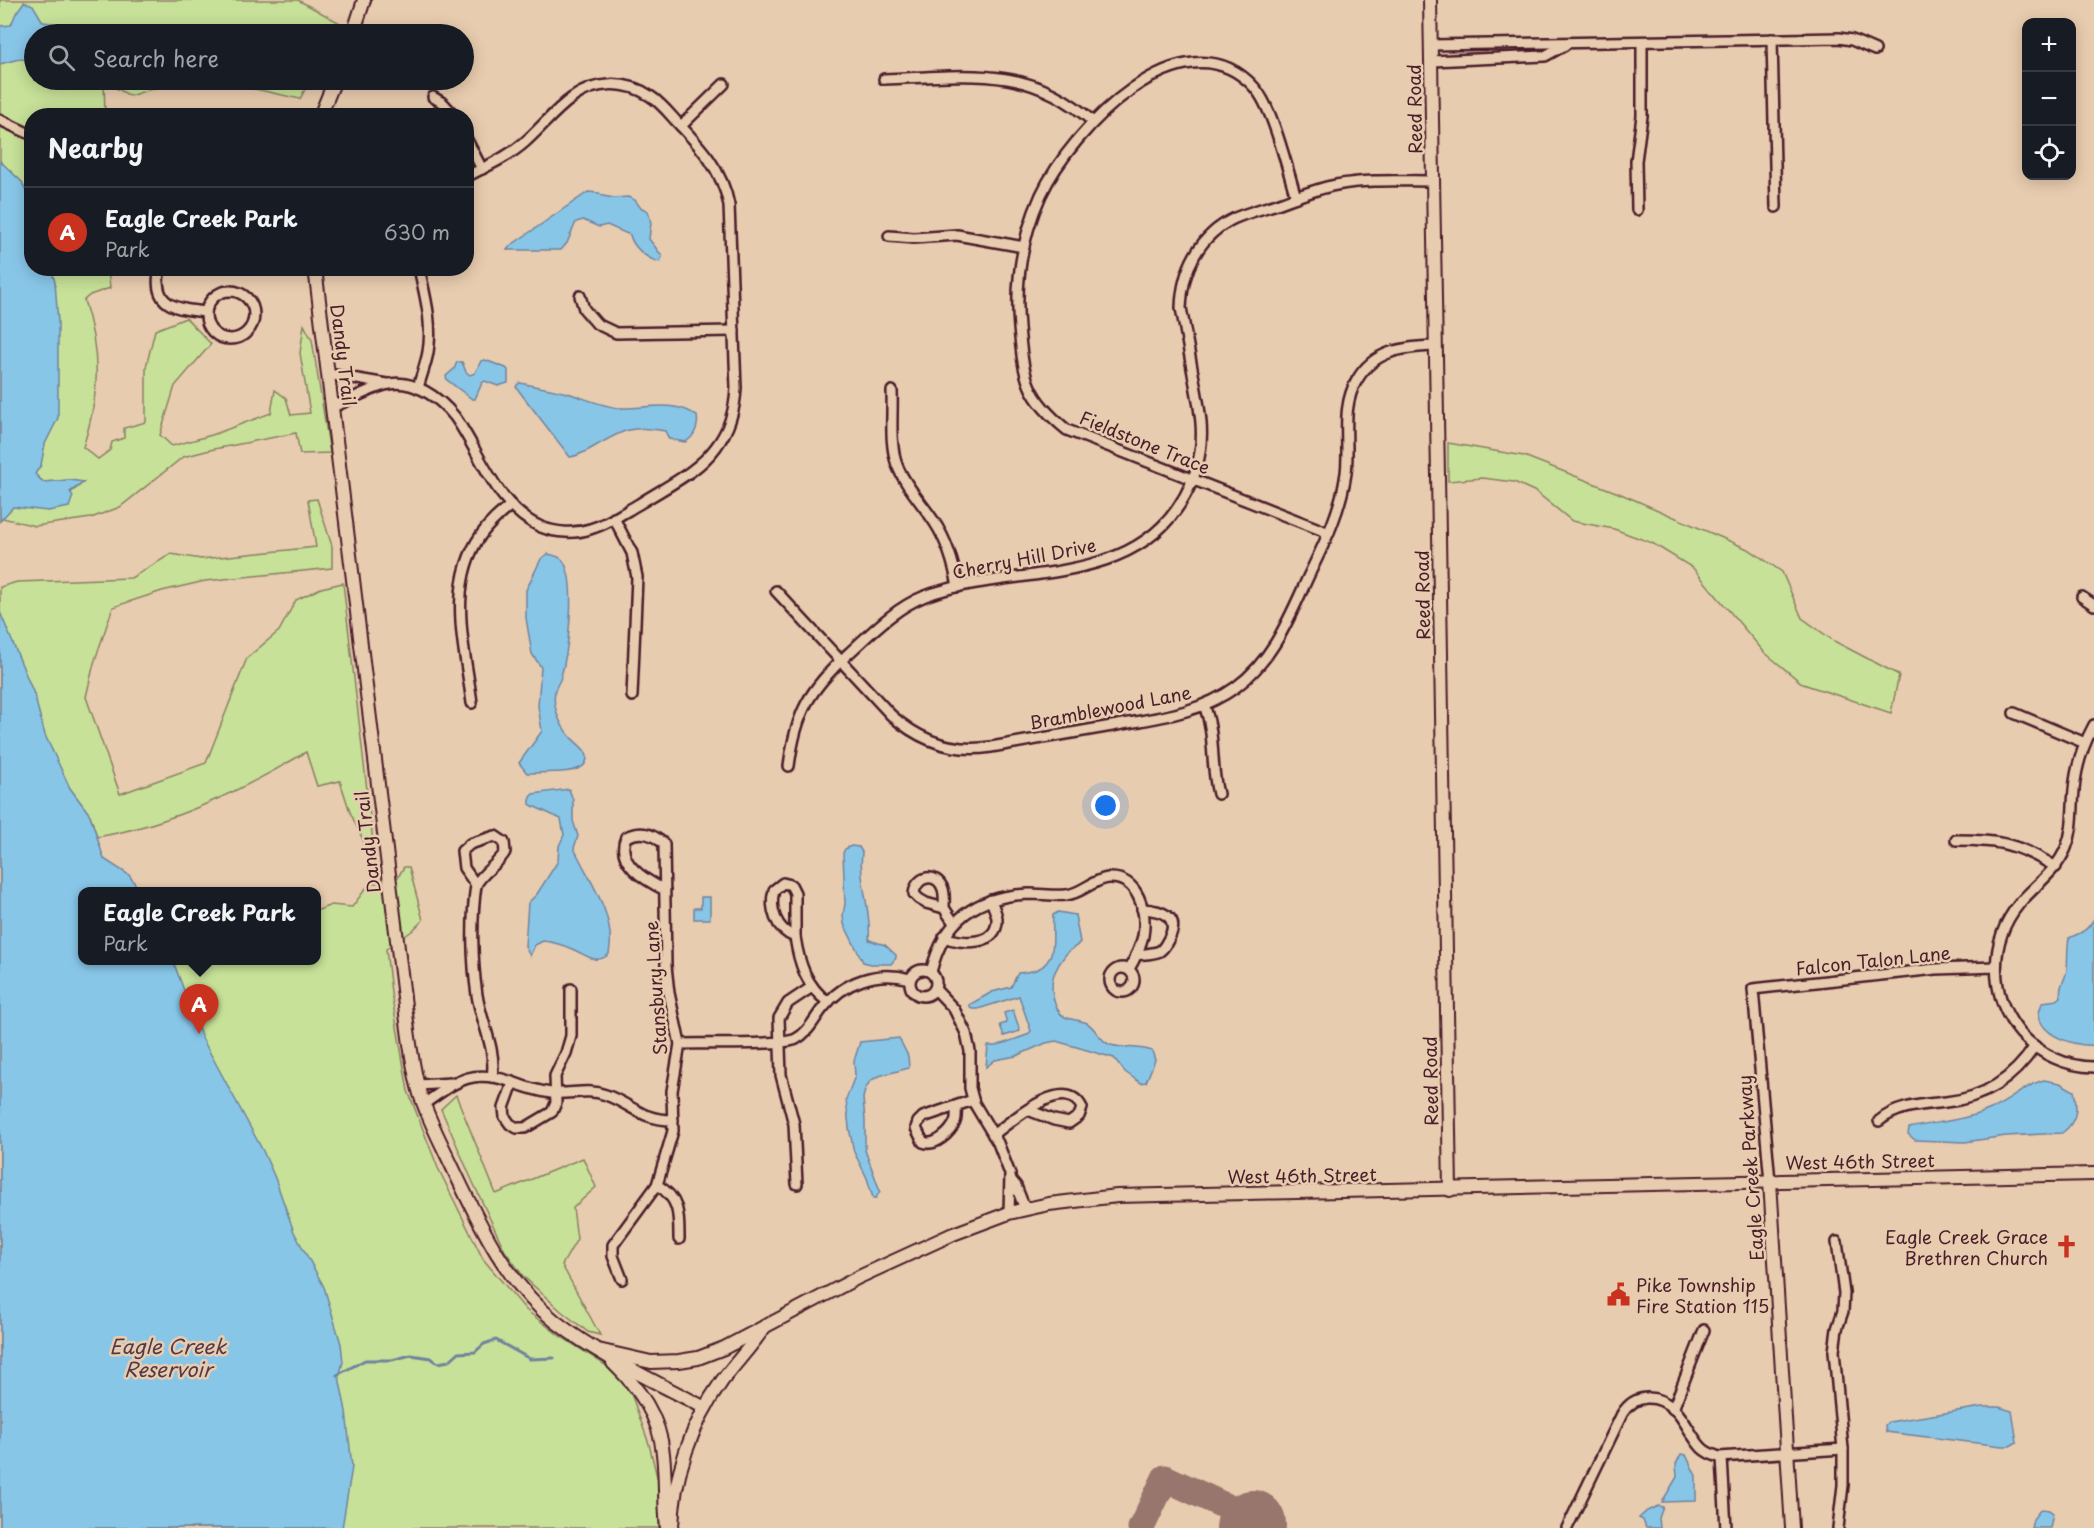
<!DOCTYPE html>
<meta charset="utf-8">
<style>
:root{--surface:#171b24;--page:#242831;--text:#f1f3f6;--muted:#9ea1a6;--line:#363941;--accent:#c8321e}
body{margin:0;font-family:"Playpen Sans",sans-serif;background:var(--page);color:var(--text)}
.controls{position:absolute;right:18px;top:18px;display:grid;overflow:hidden;border-radius:12px;box-shadow:0 3px 15px #0003}
.controls button{width:54px;height:54px;display:grid;place-items:center;padding:0;border:0;border-bottom:2px solid var(--line);background:var(--surface);color:var(--text);font:30px sans-serif}
.you{position:absolute;left:1106px;top:806px;width:21px;height:21px;margin:-15px;border:4px solid #fff;border-radius:50%;background:#1a73e8;box-shadow:0 0 0 9px #1a73e833}
.badge{display:grid;place-items:center;width:39px;height:39px;border-radius:50%;background:var(--accent);color:#fff;font-size:20px;font-weight:700}
.pin{position:absolute;translate:-50% -50px;filter:drop-shadow(0 2px 3px #0008)}
.pin::after{content:'';position:absolute;top:32px;width:21px;height:18px;background:inherit;clip-path:polygon(0 0,100% 0,50% 100%)}
.popup{position:absolute;left:78px;top:887px;width:243px;height:78px;box-sizing:border-box;display:grid;place-content:center;border-radius:12px;background:var(--surface);filter:drop-shadow(0 2px 4px #0005);font-size:20px;white-space:nowrap;color:var(--muted)}
.popup b{font-size:22px;color:var(--text)}
.popup::after{content:'';position:absolute;left:50%;top:100%;margin-left:-12px;border:12px solid transparent;border-top-color:var(--surface)}
.list{margin:0;padding:0;list-style:none}
h2{display:flex;justify-content:space-between;align-items:center;height:78px;margin:0;padding:0 24px;font-size:26px}
h2 small{font-size:20px;font-weight:400;color:var(--muted)}
.list li{display:grid;grid-template-columns:39px 1fr auto;gap:18px;align-items:center;box-sizing:border-box;height:90px;padding:0 24px;border-top:2px solid var(--line)}
.list b{display:block;font-size:22px;white-space:nowrap}
.list p{margin:0;font-size:20px;white-space:nowrap;color:var(--muted)}
.list em{font-size:20px;font-style:normal;color:var(--muted)}
.icon{flex:none;width:33px;height:33px;fill:none;stroke:currentColor;stroke-width:2;stroke-linecap:round;stroke-linejoin:round}
.map{position:relative;flex:none;width:2094px;height:1528px;overflow:hidden}
.search{position:absolute;background:var(--surface);box-shadow:0 3px 15px #0003;left:24px;top:24px;width:450px;height:66px;display:flex;align-items:center;gap:15px;box-sizing:border-box;padding:0 21px;border-radius:33px;color:var(--muted);font-size:22px}
.panel{position:absolute;background:var(--surface);box-shadow:0 3px 15px #0003;left:24px;top:108px;width:450px;height:168px;border-radius:24px}
.map>svg:first-child{display:block}
.green{fill:#c7e198;stroke:#888062;stroke-width:1.5;fill-rule:evenodd}
.water{fill:#88c6e8;stroke:#6f839c;stroke-width:1.5}
.lines{fill:none;stroke-linecap:round;stroke-linejoin:round}
.stream{stroke:#6f839c;stroke-width:3}
.taxiway{stroke:#99766d;stroke-width:27}
.runway{stroke:#99766d;stroke-width:68}
.street-casing{stroke:#4a1f2b;stroke-width:14}
.secondary-casing{stroke:#4a1f2b;stroke-width:16}
.street{stroke:#e8ccaf;stroke-width:9}
.secondary{stroke:#e8ccaf;stroke-width:12}
.labels{text-anchor:middle;dominant-baseline:central;stroke-width:5;stroke-linejoin:round;paint-order:stroke}
.street-label{font-size:18px;fill:#4a1f2b;stroke:#e8ccaf}
.poi-label{font-size:18px;fill:#4a1f2b;stroke:#e8ccaf;text-anchor:end}
.water-label{font-size:20px;font-style:italic;fill:#533847;stroke:#e8ccaf}
</style>
<div class="map">
<svg width="2094" height="1528" viewBox="0 0 2094 1528">
<rect width="100%" height="100%" fill="#e8ccaf"/>
<filter id="ink" filterUnits="userSpaceOnUse"><feTurbulence type="fractalNoise" baseFrequency=".0167" numOctaves="2"/><feDisplacementMap in="SourceGraphic" scale="12" xChannelSelector="R" yChannelSelector="G"/><feConvolveMatrix kernelMatrix="1 2 1 2 8 2 1 2 1" color-interpolation-filters="sRGB"/></filter>
<g filter="url(#ink)">
<g class="green">
<path d="M0,0H298L340,23L334,34H34V80H178L130,96L104,81L105,115L32,116V268L108,269L110,288L90,295L84,300C101,354 100,394 83,447L98,459L110,450L112,442L124,438V428L146,422V367L155,330L186,318L211,344L175,386L160,435L172,446L212,435L271,413L275,390L286,398L291,415L310,413L300,353L304,325L312,340L330,453L300,454L296,433L214,449L183,457L120,507L91,518L35,526L3,518L0,521ZM35,475L44,482L70,480L83,483L48,511Z"/>
<path d="M214,80H310L300,99Z"/>
<path d="M1448,443L1524,456L1621,494L1750,550L1782,572L1802,618L1834,641L1899,675L1891,713L1803,684L1764,652L1693,568L1652,543L1614,529L1572,521L1536,492L1514,482L1482,478L1448,481Z"/>
<path d="M317,499L332,546V568L205,581L162,591L113,607L94,663L86,697L120,794L206,763L247,658L279,631L296,600L321,588L343,583L376,868L350,812L340,781L317,786L306,752C241,791 172,824 97,837L90,815L74,794L82,892V960H316V911L331,905L352,907L370,883H378L398,877L404,867H409L423,920L412,931L386,949L391,992L408,1091L438,1168L483,1259L526,1310L560,1336L607,1366L629,1388L649,1444L659,1485V1528H0V587L17,582L131,578L171,554L201,559L316,547L308,500Z"/>
<path d="M456,1095L496,1194L583,1158L596,1187L573,1208L577,1239L562,1265L600,1335L588,1332L561,1311L523,1276L505,1251L471,1178L441,1109Z"/>
</g>
<g class="water">
<path d="M24,2L33,5L43,22L126,32L124,34H34V60L19,59L0,64V26L11,25L16,13Z"/>
<path d="M0,161L22,182L31,204L32,268L51,269L55,282L58,322V418L45,444L41,465L35,474L43,482L70,480L84,482L70,492L73,496L69,507L48,511L13,507L0,521Z"/>
<path d="M588,192L599,193L603,196L614,198L628,197L635,200L640,207L648,211L651,223L649,239L662,256L660,262C646,259 633,247 630,235L607,225L599,227L583,220L576,222L567,243L561,250H507L510,246Z"/>
<path d="M485,360L506,368L508,370V383L498,386L485,381L482,383L475,399H472L447,380L446,376L454,369L457,362H462L466,372L470,375L475,373L481,361Z"/>
<path d="M520,383C537,387 554,389 571,394C586,399 605,407 620,408C646,409 675,399 697,416C699,426 694,438 685,442L669,439L665,431C631,424 621,431 592,448C585,452 578,456 570,457L519,391L516,387L518,384Z"/>
<path d="M548,554C553,555 561,556 564,562C577,585 568,654 560,680C558,684 555,688 555,692C552,706 560,725 569,735C575,744 593,751 585,764C578,775 540,772 527,773L519,763L542,731L538,706L541,667L532,654L526,618V590L541,559Z"/>
<path d="M0,612L34,694L45,735L70,788L90,815L104,859L129,875L140,891L82,892V960L173,961L202,1038L263,1151L275,1178L294,1232L324,1287L341,1344L343,1362L339,1377L346,1411L352,1467L342,1528H0Z"/>
<path d="M569,789L573,800V821L578,836L574,848C589,881 617,916 609,954C596,966 585,954 572,949C563,945 553,942 543,941L535,945L530,956L525,946L528,903L537,894L558,861L559,846L564,835L561,819L533,806L530,804V797L533,794Z"/>
<path d="M851,846L859,847L862,852C858,882 872,909 869,940L885,945L896,955V958L891,964H871L863,962L844,924L843,915L845,904L843,853L845,849Z"/>
<path d="M701,897H710V919H694V908H701Z"/>
<path d="M1058,912L1075,915L1080,942C1076,948 1070,949 1066,954C1062,959 1057,967 1054,974C1050,985 1052,1010 1065,1017C1071,1020 1080,1020 1087,1023C1097,1029 1099,1041 1111,1045C1124,1049 1138,1046 1152,1051L1155,1060L1146,1082L1141,1083L1125,1072L1114,1058L1056,1041L1046,1043L1016,1056L995,1060L986,1067L988,1046H996L1027,1035L1031,1031L1019,996L978,1009H972L969,1005L992,992L1011,987L1018,973C1025,972 1032,972 1038,969C1059,959 1051,934 1053,915Z"/>
<path d="M2094,919V1045C2072,1047 2026,1031 2043,1002L2057,1000L2061,997C2058,985 2067,979 2067,968C2068,958 2067,948 2069,938C2081,933 2087,931 2094,919Z"/>
<path d="M1013,1010L1020,1031L1004,1036L1000,1025L1007,1023L1004,1013Z"/>
<path d="M899,1038L908,1056L909,1068L879,1076L870,1081L865,1090L863,1098L865,1120V1150L880,1191L876,1198H873L867,1178L854,1152L849,1128L846,1099L855,1076L854,1061L860,1042Z"/>
<path d="M2044,1080L2060,1083L2074,1091C2078,1109 2077,1122 2062,1133L2006,1136L1965,1142L1915,1140L1908,1134L1909,1128C1936,1122 1966,1120 1991,1109C2011,1101 2026,1084 2044,1080Z"/>
<path d="M1982,1407H1999L2012,1411L2017,1442L2010,1446H2002L1886,1432L1885,1425L1889,1422Z"/>
<path d="M1681,1454L1686,1455L1696,1476V1501L1662,1502L1677,1477L1676,1464Z"/>
<path d="M1658,1506L1663,1507L1659,1518L1660,1528H1646L1643,1520L1639,1518L1647,1511Z"/>
<path d="M2041,1509L2049,1510L2053,1513L2050,1528H2031L2033,1519Z"/>
</g>
<g class="lines">
<path class="stream" d="M337,1375L365,1360H392L411,1355L431,1358L438,1363L449,1361L458,1353L475,1352L484,1344L496,1340L530,1359L554,1358"/>
<path class="taxiway" d="M1141,1528L1165,1478L1272,1528"/>
<path class="runway" d="M1250,1528L1252,1524"/>
<defs>
<g id="street">
<path d="M1772,39L1776,207"/>
<path d="M1431,45L1839,38L1852,40L1875,50"/>
<path d="M1431,61L1545,56L1565,45"/>
<path d="M884,79C963,76 1030,63 1093,122"/>
<path d="M433,97L443,103L455,116"/>
<path d="M0,120L32,135"/>
<path d="M681,126L724,84"/>
<path d="M466,138L482,169"/>
<path d="M1296,197C1287,169 1273,107 1254,87C1184,11 1071,131 1041,195C1022,237 1015,283 1019,328C1024,379 1026,397 1067,430L1329,533"/>
<path d="M1637,210L1636,161L1642,116V42"/>
<path d="M889,236L914,238L957,235L1024,247"/>
<path d="M160,268C151,306 176,309 206,312"/>
<circle cx="230" cy="315" r="24"/>
<path d="M580,296L584,309L597,324L616,333L734,331"/>
<path d="M328,374L387,384"/>
<path d="M418,388C421,376 426,364 428,352C433,323 425,296 419,268"/>
<path d="M892,391C893,415 889,442 897,465C905,486 923,504 935,523C948,543 954,564 958,587"/>
<path d="M333,407C350,400 367,390 385,385C412,377 440,398 455,417C481,454 497,508 541,527C556,533 575,534 590,529C608,524 623,513 639,504C665,487 697,473 716,447C729,430 735,409 736,388L729,205C722,169 700,146 676,121C668,112 660,102 650,96C626,80 595,81 572,98C555,110 541,128 525,142C508,157 487,166 466,177"/>
<path d="M614,518L632,553L637,577L632,696"/>
<path d="M776,591L891,715C920,741 953,753 991,747C1031,740 1071,733 1112,726C1155,718 1199,714 1236,687C1274,659 1290,616 1309,575C1325,542 1341,510 1346,473C1350,442 1340,408 1357,380C1374,350 1404,347 1436,346"/>
<path d="M2082,597L2094,605"/>
<path d="M472,703C465,648 446,584 481,535C489,523 500,514 511,505"/>
<path d="M1204,705C1216,735 1210,764 1218,794"/>
<path d="M2014,713L2085,743"/>
<path d="M2094,725C2083,745 2076,767 2074,790C2072,810 2074,829 2066,848C2056,872 2035,885 2019,904C1988,942 1989,997 2021,1034C2040,1054 2066,1067 2094,1067"/>
<path d="M789,766C796,712 809,690 849,653C872,632 895,608 925,596C1005,566 1121,588 1176,510C1188,493 1197,472 1200,452C1204,428 1199,407 1195,384C1190,359 1186,333 1181,308C1182,270 1199,235 1235,218C1247,213 1261,209 1274,205C1294,198 1315,189 1336,185C1367,179 1401,181 1432,181"/>
<path d="M495,836L504,842L505,852C498,865 483,871 476,885L464,868L462,851L470,844Z"/>
<path d="M1956,840C2000,840 2018,844 2056,867"/>
<path d="M783,883L791,885L795,893V937C776,930 769,909 774,890Z"/>
<path d="M476,885C471,919 472,961 477,995C481,1022 497,1050 492,1077"/>
<path d="M944,908C944,902 945,895 943,889C937,872 916,875 914,894L919,899L926,903L944,908L954,923"/>
<path d="M795,937C799,963 806,986 828,1002"/>
<path d="M944,937C961,944 999,947 997,918C996,912 993,906 991,900"/>
<path d="M1136,955C1144,954 1153,954 1160,951C1164,948 1166,944 1168,940C1182,916 1161,910 1142,909"/>
<circle cx="1122" cy="980" r="12"/>
<circle cx="923" cy="983" r="13"/>
<path d="M931,972C944,920 975,896 1029,894C1041,894 1054,896 1066,895C1081,894 1092,880 1108,878C1139,876 1147,912 1143,936C1140,948 1135,959 1129,969"/>
<path d="M935,989L954,1009L966,1033L970,1051V1088L974,1103L998,1143L1010,1174L1009,1213"/>
<path d="M680,1044C699,1043 783,1046 796,1039C809,1032 814,1019 823,1008C844,981 878,970 910,979"/>
<path d="M513,1083L504,1108L505,1117L510,1124L517,1128H525L552,1112L556,1103L555,1076L566,1053L571,1036V989"/>
<path d="M418,1085L452,1083"/>
<path d="M424,1104C457,1081 470,1068 512,1082C525,1087 537,1091 551,1093C571,1095 586,1088 606,1095C633,1105 641,1120 673,1120"/>
<path d="M956,1106C956,1112 957,1117 955,1122C950,1133 935,1147 923,1142L916,1128L918,1122L923,1117L973,1100"/>
<path d="M1879,1121C1898,1105 1923,1105 1946,1102C1984,1098 2014,1078 2035,1046"/>
<path d="M993,1135C1010,1122 1066,1073 1082,1108L1079,1116L1069,1123L1054,1120L1028,1110"/>
<path d="M1011,1180L1016,1186L1025,1209"/>
<path d="M1770,1182L1753,989L1936,969L1996,967"/>
<path d="M797,1184L794,1124L781,1075L779,1018L788,1003L812,987"/>
<path d="M657,1185C680,1198 679,1216 679,1239"/>
<path d="M1837,1242L1844,1293L1843,1311L1837,1329L1834,1351L1843,1449V1485L1838,1528"/>
<path d="M622,1279L613,1256V1245L657,1185L673,1131L672,1091L680,1044L669,993L666,966L664,844C652,833 641,830 626,837C615,863 645,880 665,890"/>
<path d="M1673,1409L1704,1330"/>
<path d="M1722,1458L1726,1528"/>
<path d="M1567,1528L1622,1414C1635,1393 1657,1394 1674,1409C1686,1420 1691,1437 1702,1448C1707,1453 1713,1455 1719,1457L1843,1449"/>
</g>
<g id="secondary">
<path d="M1430,0L1450,1190"/>
<path d="M353,34L364,0"/>
<path d="M320,116L335,80"/>
<path d="M315,268L407,1022C410,1046 413,1070 420,1094C428,1118 440,1141 451,1164C478,1221 505,1282 556,1322C601,1357 655,1381 705,1408"/>
<path d="M1770,1182L1792,1528"/>
<path d="M598,1350L651,1362L679,1361L698,1358L724,1348L859,1277L953,1234L1009,1213L1049,1204L1117,1196L2094,1174"/>
<path d="M613,1363C639,1388 660,1417 663,1454C666,1478 664,1503 667,1528"/>
<path d="M672,1528C673,1476 692,1423 722,1381C736,1362 752,1346 765,1326"/>
</g>
</defs>
<use href="#street" class="street-casing"/>
<use href="#secondary" class="secondary-casing"/>
<use href="#street" class="street"/>
<use href="#secondary" class="secondary"/>
</g>
</g>
<defs>
<symbol id="church-bare" viewBox="-9 -9 18 18"><path d="M-1.2-6h2.4v3.5h3.3v2.4h-3.3V6h-2.4V-.1h-3.3v-2.4h3.3Z" fill="#c8321e" stroke="#e8ccaf" stroke-width="2.5" paint-order="stroke"/></symbol>
<symbol id="civic-bare" viewBox="-9 -9 18 18"><path d="M-.6-6.5H3V-4.5H.6V-3L4-1V1h2V6H-6V1h2V-1L-.6-3ZM-1.2 2.5V6h2.4V2.5Z" fill="#c8321e" stroke="#e8ccaf" stroke-width="2.5" paint-order="stroke"/></symbol>
</defs>
<g fill-rule="evenodd">
<use href="#church-bare" x="2050" y="1230" width="33" height="33"/>
<use href="#civic-bare" x="1602" y="1278" width="33" height="33"/>
</g>
<g class="labels">
<g class="street-label">
<text transform="translate(1414 109) rotate(-91)">Reed Road</text>
<text transform="translate(344 355) rotate(83)">Dandy Trail</text>
<text transform="translate(1145 442) rotate(22)">Fieldstone Trace</text>
<text transform="translate(1024 558) rotate(-11)">Cherry Hill Drive</text>
<text transform="translate(1422 595) rotate(-91)">Reed Road</text>
<text transform="translate(1110 707) rotate(-11)">Bramblewood Lane</text>
<text transform="translate(367 842) rotate(-97)">Dandy Trail</text>
<text transform="translate(1873 960) rotate(-6)">Falcon Talon Lane</text>
<text transform="translate(655 988) rotate(-94)">Stansbury Lane</text>
<text transform="translate(1430 1081) rotate(-91)">Reed Road</text>
<text transform="translate(1860 1161) rotate(-1)">West 46th Street</text>
<text transform="translate(1750 1168) rotate(-94)">Eagle Creek Parkway</text>
<text transform="translate(1302 1175) rotate(-1)">West 46th Street</text>
</g>
<g class="poi-label">
<text x="2048" y="1236">Eagle Creek Grace<tspan x="2048" dy="21">Brethren Church</tspan></text>
<text x="1636" y="1284" text-anchor="start">Pike Township<tspan x="1636" dy="21">Fire Station 115</tspan></text>
</g>
<g class="water-label">
<text x="168" y="1346">Eagle Creek<tspan x="168" dy="23">Reservoir</tspan></text>
</g>
</g>
</svg>
<div class="controls">
<button>+</button>
<button>−</button>
<button><svg class="icon" aria-label="locate" viewBox="0 0 24 24"><circle cx="12" cy="12" r="6"/><path d="M12 2v4M12 18v4M2 12h4M18 12h4"/></svg></button>
</div>
<div class="you"></div>
<div class="pin badge" style="left:199px;top:1034px">A</div>
<div class="popup"><b>Eagle Creek Park</b>Park</div>
<div class="search"><svg class="icon" aria-label="search" viewBox="0 0 24 24"><circle cx="10" cy="10" r="6"/><path d="M15 15l6 6"/></svg>Search here</div>
<section class="panel">
<h2>Nearby<small></small></h2>
<ul class="list">
<li><span class="badge">A</span><div><b>Eagle Creek Park</b><p>Park</p></div><em>630 m</em></li>
</ul>
</section>
</div>
